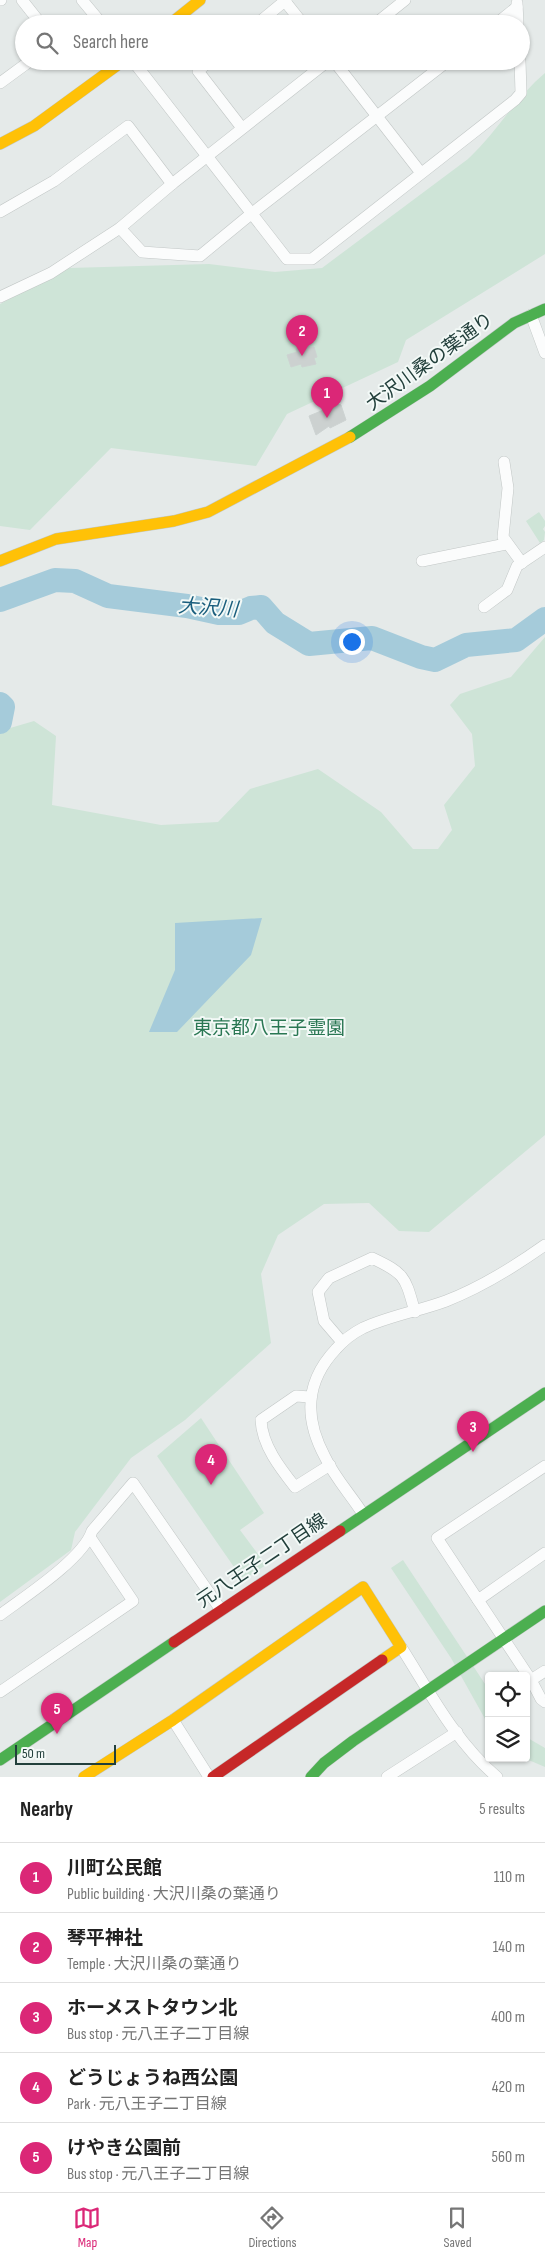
<!DOCTYPE html>
<meta charset="utf-8">
<style>
:root{--surface:#fff;--page:#f2f2f2;--text:#222;--muted:#767676;--line:#e0e0e0;--accent:#db2777}
body{margin:0;font-family:"Sofia Sans Condensed","Noto Sans JP",sans-serif;background:var(--page);color:var(--text)}
.controls{position:absolute;right:15px;bottom:15px;display:grid;overflow:hidden;border-radius:5px;box-shadow:0 1px 4px #0004}
.controls button{width:45px;height:45px;display:grid;place-items:center;padding:0;border:0;border-bottom:1px solid var(--line);background:var(--surface);color:var(--text);font:25px sans-serif}
.scale{position:absolute;left:15px;bottom:12px;width:101px;box-sizing:border-box;padding-left:5px;border:2px solid #223f3b;border-top:0;font-size:14px;line-height:18px;white-space:nowrap;color:#223f3b;-webkit-text-stroke:4px #f3f9f7;paint-order:stroke}
.you{position:absolute;left:351px;top:641px;width:18px;height:18px;margin:-12px;border:4px solid #fff;border-radius:50%;background:#1a73e8;box-shadow:0 0 0 8px #1a73e833}
.badge{display:grid;place-items:center;width:32px;height:32px;border-radius:50%;background:var(--accent);color:#fff;font-size:16px;font-weight:700}
.pin{position:absolute;translate:-50% -41px;filter:drop-shadow(0 1px 2px #0008)}
.pin::after{content:'';position:absolute;top:26px;width:18px;height:15px;background:inherit;clip-path:polygon(0 0,100% 0,50% 100%)}
.list{margin:0;padding:0;list-style:none}
h2{display:flex;justify-content:space-between;align-items:center;height:65px;margin:0;padding:0 20px;font-size:21px}
h2 small{font-size:16px;font-weight:400;color:var(--muted)}
.list li{display:grid;grid-template-columns:32px 1fr auto;gap:15px;align-items:center;box-sizing:border-box;height:70px;padding:0 20px;border-top:1px solid var(--line)}
.list b{display:block;font-size:19px;white-space:nowrap}
.list p{margin:0;font-size:16px;white-space:nowrap;color:var(--muted)}
.list em{font-size:16px;font-style:normal;color:var(--muted)}
.icon{flex:none;width:28px;height:28px;fill:none;stroke:currentColor;stroke-width:2;stroke-linecap:round;stroke-linejoin:round}
.map{position:relative;flex:none;width:545px;height:1777px;overflow:hidden}
.search{position:absolute;background:var(--surface);box-shadow:0 1px 4px #0004;left:15px;right:15px;top:15px;height:55px;display:flex;align-items:center;gap:12px;box-sizing:border-box;padding:0 18px;border-radius:28px;color:var(--muted);font-size:19px}
.sheet{height:415px;background:var(--surface)}
nav{display:flex;justify-content:space-around;align-items:center;box-sizing:border-box;height:70px;border-top:1px solid var(--line);background:var(--surface);font-size:14px;color:var(--muted)}
nav a{display:grid;justify-items:center;gap:2px}
nav .on{color:var(--accent)}
.map>svg:first-child{display:block}
.green{fill:#cee4d7}
.water{fill:#a5cbda}
.lines{fill:none;stroke-linecap:round;stroke-linejoin:round}
.river{stroke:#a5cbda;stroke-width:24}
.building{fill:#ccd1d0;stroke:#cdd3d2}
.street-casing{stroke:#c2c7c6;stroke-width:12}
.fast-casing{stroke:#c0c8c6;stroke-width:12}
.slow-casing{stroke:#c0c8c6;stroke-width:12}
.jam-casing{stroke:#c0c8c6;stroke-width:12}
.street{stroke:#fbfcfc;stroke-width:11}
.fast{stroke:#4caf50;stroke-width:11}
.slow{stroke:#ffc107;stroke-width:11}
.jam{stroke:#c62828;stroke-width:11}
.labels{text-anchor:middle;dominant-baseline:central;stroke-width:4;stroke-linejoin:round;paint-order:stroke}
.street-label{font-size:19px;fill:#223f3b;stroke:#f3f9f7}
.park-label{font-size:19px;fill:#2a7753;stroke:#f3f9f7}
.water-label{font-size:20px;font-style:italic;fill:#1a5e7d;stroke:#f3f9f7}
</style>
<div class="map">
<svg width="545" height="1777" viewBox="0 0 545 1777">
<rect width="100%" height="100%" fill="#e5eae9"/>
<g class="green">
<path d="M545,73V254L406,340L398,362L287,414L256,466L111,448L30,530L0,526V304L69,268L209,264L275,272L322,268L468,159C497,132 516,97 545,73Z"/>
<path d="M539,512L545,521V526L543,529L545,532L544,540L540,543L526,521Z"/>
<path d="M545,637V1135L429,1232L399,1231L369,1203L324,1204L278,1235L261,1274L271,1343L185,1420L131,1458L75,1532L71,1550L0,1602V731L34,721L56,736L52,805L161,825L218,822L250,789L318,769L381,812L413,849H438L452,830L444,805L475,766L472,734L450,705L460,694L511,677Z"/>
<path d="M201,1418L264,1513L240,1530L266,1565L243,1580L157,1456Z"/>
<path d="M403,1560L489,1690V1726L451,1658L391,1568Z"/>
<path d="M526,1737L545,1748V1767L524,1758H526Z"/>
</g>
<path class="water" d="M262,918L251,955L177,1032H149L175,970V923Z"/>
<g class="lines">
<g class="river">
<path d="M0,600L55,580L75,581L108,596L187,606L219,613H239L251,608L261,607L275,623L309,644L372,638L421,657L435,660L466,645L516,640L545,619"/>
<path d="M0,704L3,707L0,722"/>
</g>
</g>
<g class="building">
<path d="M309,346L310,348L314,347L317,357L314,358L316,364L302,367L301,364L291,367L287,355L297,352L296,349Z"/>
<path d="M338,404L341,405L346,420L330,428L329,426L316,435L309,416Z"/>
</g>
<g class="lines">
<defs>
<g id="street">
<path d="M0,0H1"/>
<path d="M22,0L41,24"/>
<path d="M82,0L102,24"/>
<path d="M284,0L303,24"/>
<path d="M517,3L518,24"/>
<path d="M257,24L286,0"/>
<path d="M375,24L405,0"/>
<path d="M496,24L517,7"/>
<path d="M133,61L287,259H312L515,100L521,93L520,61"/>
<path d="M210,61L198,71L242,128"/>
<path d="M334,61L421,173"/>
<path d="M0,83L30,61"/>
<path d="M0,212L54,181L128,126L172,184"/>
<path d="M120,228L142,252L200,256L251,214L448,61"/>
<path d="M0,297L51,273L120,228L172,184L328,61"/>
<path d="M531,315L545,353"/>
<path d="M504,462L508,488L503,537L522,563"/>
<path d="M422,561L506,544"/>
<path d="M484,607L507,590L517,566L545,547"/>
<path d="M342,1342L324,1321L318,1292L329,1278L372,1258C406,1274 405,1277 415,1312"/>
<path d="M310,1397L296,1396L261,1420C262,1445 280,1468 295,1487L330,1465"/>
<path d="M545,1466L437,1538L478,1600L545,1553"/>
<path d="M363,1514C351,1495 335,1478 325,1457C304,1418 305,1382 336,1349C343,1341 353,1333 363,1328C389,1316 419,1311 446,1301C482,1287 514,1267 545,1245"/>
<path d="M478,1600L531,1680L541,1699L545,1702"/>
<path d="M0,1615C24,1597 83,1559 92,1531L133,1483L221,1610"/>
<path d="M401,1647C429,1691 456,1743 497,1777"/>
<path d="M531,1680L545,1671"/>
<path d="M0,1692L133,1601L90,1537"/>
<path d="M173,1720L209,1777"/>
<path d="M387,1777L457,1732"/>
</g>
<g id="fast">
<path d="M350,437L430,386L514,323L545,309"/>
<path d="M340,1531L545,1393"/>
<path d="M0,1760L174,1642"/>
<path d="M311,1777L324,1763L353,1741L545,1611"/>
</g>
<g id="slow">
<path d="M170,24L200,0"/>
<path d="M0,144L34,126L123,61"/>
<path d="M0,561L56,539L174,521L208,512L350,437"/>
<path d="M84,1777L173,1720L363,1587L401,1647L382,1660"/>
</g>
<g id="jam">
<path d="M174,1642L340,1531"/>
<path d="M213,1777L382,1660"/>
</g>
</defs>
<use href="#street" class="street-casing"/>
<use href="#fast" class="fast-casing"/>
<use href="#slow" class="slow-casing"/>
<use href="#jam" class="jam-casing"/>
<use href="#street" class="street"/>
<use href="#fast" class="fast"/>
<use href="#slow" class="slow"/>
<use href="#jam" class="jam"/>
</g>
<g class="labels">
<g class="street-label">
<text transform="translate(430 362) rotate(-36)">大沢川桑の葉通り</text>
<text transform="translate(262 1561) rotate(-34)">元八王子二丁目線</text>
</g>
<g class="park-label">
<text x="269" y="1028">東京都八王子霊園</text>
</g>
<g class="water-label">
<text transform="translate(208 608) rotate(4)">大沢川</text>
</g>
</g>
</svg>
<div class="controls">
<button><svg class="icon" aria-label="locate" viewBox="0 0 24 24"><circle cx="12" cy="12" r="6"/><path d="M12 2v4M12 18v4M2 12h4M18 12h4"/></svg></button>
<button><svg class="icon" aria-label="layers" viewBox="0 0 24 24"><path d="M12 4l9 5-9 5-9-5zM3 14l9 5 9-5"/></svg></button>
</div>
<div class="scale">50 m</div>
<div class="you"></div>
<div class="pin badge" style="left:327px;top:418px">1</div>
<div class="pin badge" style="left:302px;top:356px">2</div>
<div class="pin badge" style="left:473px;top:1452px">3</div>
<div class="pin badge" style="left:211px;top:1485px">4</div>
<div class="pin badge" style="left:57px;top:1734px">5</div>
<div class="search"><svg class="icon" aria-label="search" viewBox="0 0 24 24"><circle cx="10" cy="10" r="6"/><path d="M15 15l6 6"/></svg>Search here</div>
</div>
<section class="sheet">
<h2>Nearby<small>5 results</small></h2>
<ul class="list">
<li><span class="badge">1</span><div><b>川町公民館</b><p>Public building · 大沢川桑の葉通り</p></div><em>110 m</em></li>
<li><span class="badge">2</span><div><b>琴平神社</b><p>Temple · 大沢川桑の葉通り</p></div><em>140 m</em></li>
<li><span class="badge">3</span><div><b>ホーメストタウン北</b><p>Bus stop · 元八王子二丁目線</p></div><em>400 m</em></li>
<li><span class="badge">4</span><div><b>どうじょうね西公園</b><p>Park · 元八王子二丁目線</p></div><em>420 m</em></li>
<li><span class="badge">5</span><div><b>けやき公園前</b><p>Bus stop · 元八王子二丁目線</p></div><em>560 m</em></li>
</ul>
</section>
<nav>
<a class="on"><svg class="icon" aria-label="map" viewBox="0 0 24 24"><path d="M3 6l6-2 6 2 6-2v14l-6 2-6-2-6 2zM9 4v14M15 6v14"/></svg>Map</a>
<a><svg class="icon" aria-label="directions" viewBox="0 0 24 24"><path d="M12 3l9 9-9 9-9-9zM9 14v-3h6M13 9l2 2-2 2"/></svg>Directions</a>
<a><svg class="icon" aria-label="saved" viewBox="0 0 24 24"><path d="M7 4h10v16l-5-4-5 4z"/></svg>Saved</a>
</nav>
